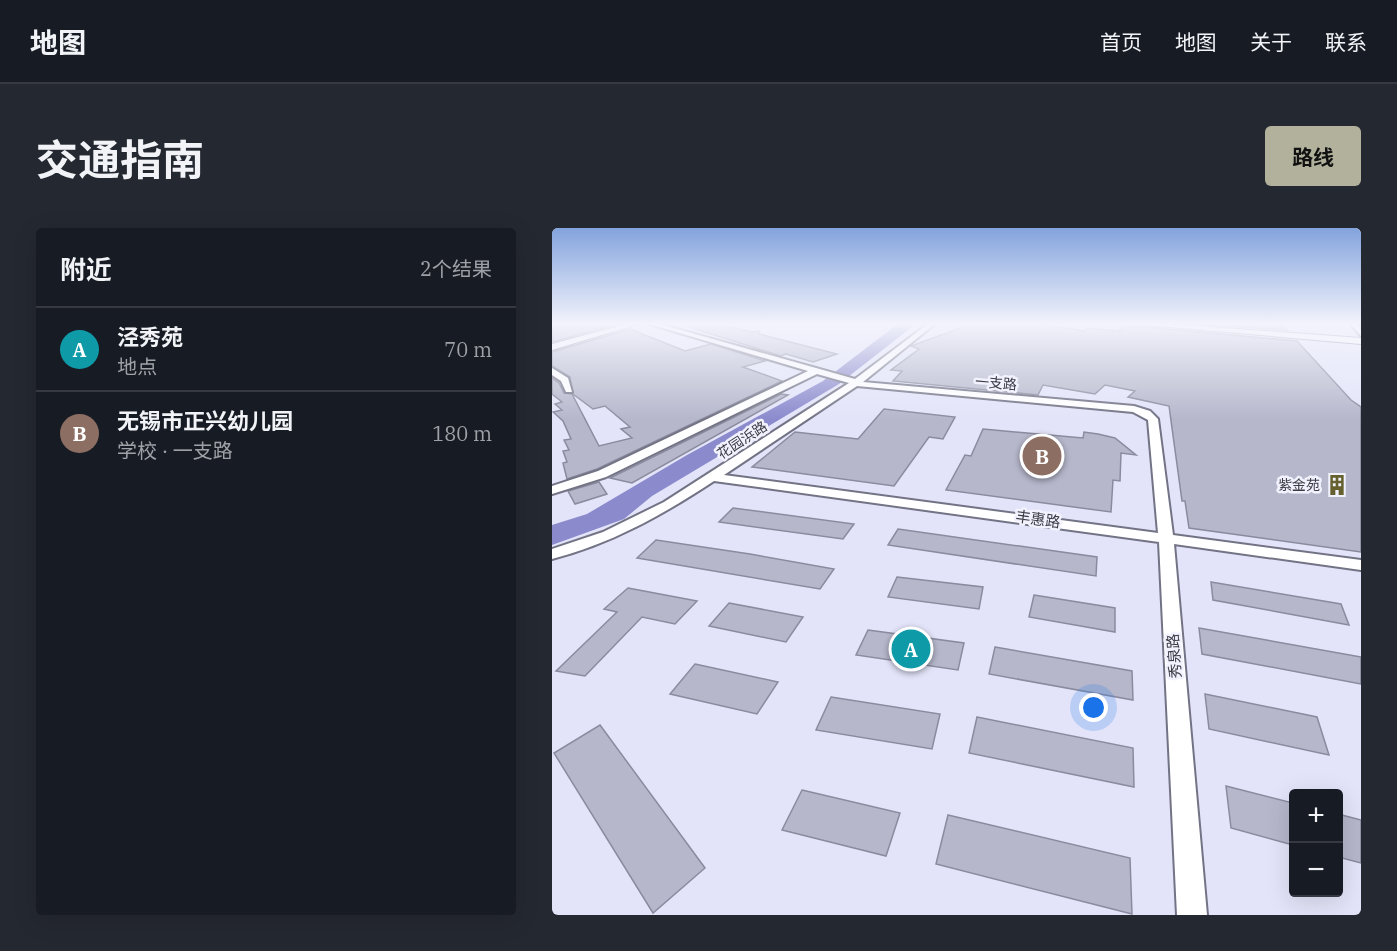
<!DOCTYPE html>
<html lang="zh">
<meta charset="utf-8">
<style>
:root{--surface:#171b24;--page:#242831;--text:#f1f3f6;--muted:#9ea1a6;--line:#363941;--accent:#b2b19c}
body{margin:0;font-family:"IBM Plex Serif","Noto Sans SC",serif;background:var(--page);color:var(--text)}
.controls{position:absolute;right:18px;bottom:18px;display:grid;overflow:hidden;border-radius:6px;box-shadow:0 6px 24px #0002}
.controls button{width:54px;height:54px;display:grid;place-items:center;padding:0;border:0;border-bottom:2px solid var(--line);background:var(--surface);color:var(--text);font:30px sans-serif}
.you{position:absolute;left:542px;top:480px;width:21px;height:21px;margin:-15px;border:4px solid #fff;border-radius:50%;background:#1a73e8;box-shadow:0 0 0 9px #1a73e833}
.badge{display:grid;place-items:center;width:39px;height:39px;border-radius:50%;background:var(--accent);color:#fff;font-size:20px;font-weight:700}
.pin{position:absolute;translate:-50% -50%;border:3px solid #fff;box-shadow:0 2px 6px #0006}
.list{margin:0;padding:0;list-style:none}
h2{display:flex;justify-content:space-between;align-items:center;height:78px;margin:0;padding:0 24px;font-size:26px}
h2 small{font-size:20px;font-weight:400;color:var(--muted)}
.list li{display:grid;grid-template-columns:39px 1fr auto;gap:18px;align-items:center;box-sizing:border-box;height:84px;padding:0 24px;border-top:2px solid var(--line)}
.list b{display:block;font-size:22px;white-space:nowrap}
.list p{margin:0;font-size:20px;white-space:nowrap;color:var(--muted)}
.list em{font-size:20px;font-style:normal;color:var(--muted)}
.map{position:relative;flex:none;width:809px;height:687px;overflow:hidden;border-radius:6px}
header{display:flex;align-items:center;gap:36px;box-sizing:border-box;height:84px;padding:0 30px;background:var(--surface);border-bottom:2px solid var(--line)}
header strong{font-size:28px}
nav{display:flex;gap:33px;margin-inline-start:auto;font-size:21px}
.intro{display:flex;align-items:center;justify-content:space-between;box-sizing:border-box;height:144px;padding:0 36px}
h1{margin:0;font-size:42px}
.button{padding:15px 27px;border-radius:6px;background:var(--accent);color:#111;font-size:21px;font-weight:700}
main{display:flex;gap:36px;padding:0 36px}
aside{flex:1;background:var(--surface);border-radius:6px;box-shadow:0 6px 24px #0002}
.map>svg:first-child{display:block}
.water{fill:#8b8acd}
.building{fill:#b6b7cb;stroke:#8a8b9e;stroke-width:1.5}
.lines{fill:none;stroke-linecap:round;stroke-linejoin:round}
.minor-casing{stroke:#727385;stroke-width:4}
.major-casing{stroke:#727385;stroke-width:2}
.minor{fill:#fff;fill-rule:evenodd}
.major{fill:#fff;fill-rule:evenodd}
.labels{text-anchor:middle;dominant-baseline:central;stroke-width:5;stroke-linejoin:round;paint-order:stroke}
.far-street-label{font-size:14px;fill:#3a3b43;stroke:#f1f2fe}
.far-poi-label{font-size:14px;fill:#3a3b43;stroke:#f1f2fe;text-anchor:end}
.street-label{font-size:15px;fill:#3a3b43;stroke:#f1f2fe}
</style>
<header>
<strong>地图</strong>
<nav><a>首页</a><a>地图</a><a>关于</a><a>联系</a></nav>
</header>
<div class="intro"><h1>交通指南</h1><a class="button">路线</a></div>
<main>
<aside>
<h2>附近<small>2个结果</small></h2>
<ul class="list">
<li><span class="badge" style="background:#0f9aa8">A</span><div><b>泾秀苑</b><p>地点</p></div><em>70 m</em></li>
<li><span class="badge" style="background:#8d6e63">B</span><div><b>无锡市正兴幼儿园</b><p>学校 · 一支路</p></div><em>180 m</em></li>
</ul>
</aside>
<div class="map">
<svg width="809" height="687" viewBox="0 0 809 687">
<rect width="100%" height="100%" fill="#e3e4f9"/>
<path class="water" d="M347,95H365L287,156L100,268L72,291L0,317V297L35,286L135,227L271,153Z"/>
<g class="building">
<path d="M0,95H63L66,96L0,114Z"/>
<path d="M139,95H163L200,104L207,103V106L285,126L261,134L234,126L229,128L137,99Z"/>
<path d="M422,95H484L533,103L535,100L568,103V95H570L572,97L745,113L799,172L809,179V324L637,300L633,273H630L617,178L576,169L583,163L553,157L543,166L491,157L486,167L341,153L350,143L339,142L367,121L359,118Z"/>
<path d="M633,95H727L735,102Z"/>
<path d="M78,101L133,123L159,116L213,133L191,139L230,153L45,241L15,251L11,235L15,234L11,223L17,222L12,212L19,211L11,193L1,184L10,182L3,176L10,174L0,166V150L7,155L12,165L20,166L47,218L80,210L69,201L78,199L53,178L41,181L21,166L18,149L0,138V124Z"/>
<path d="M229,166L236,167L80,255L58,250Z"/>
<path d="M332,181L403,189L391,211L377,209L342,258L200,239L243,204L306,211Z"/>
<path d="M431,201L531,210L532,204L546,206L563,210L584,227L569,225L568,253L561,252L559,284L394,262L413,227L419,228Z"/>
<path d="M47,254L55,266L23,276L16,263Z"/>
<path d="M181,280L302,296L291,311L167,294Z"/>
<path d="M346,301L545,329L544,348L336,317Z"/>
<path d="M104,312L198,326L282,341L268,361L85,330Z"/>
<path d="M345,349L431,359L427,381L336,369Z"/>
<path d="M659,354L789,376L797,397L661,372Z"/>
<path d="M76,360L145,373L123,396L90,389L33,448L4,443L65,384L52,381Z"/>
<path d="M482,367L563,380V404L477,389Z"/>
<path d="M177,375L251,389L234,414L157,398Z"/>
<path d="M647,400L809,429V456L650,426Z"/>
<path d="M316,402L412,415L406,442L304,427Z"/>
<path d="M443,419L580,443L581,472L437,446Z"/>
<path d="M143,436L226,454L205,486L118,466Z"/>
<path d="M653,466L765,489L777,527L657,501Z"/>
<path d="M279,469L388,486L380,521L264,502Z"/>
<path d="M425,489L581,520L582,559L417,525Z"/>
<path d="M48,497L153,640L101,685L2,525Z"/>
<path d="M674,558L741,575V617L679,600Z"/>
<path d="M250,562L348,585L334,628L230,602Z"/>
<path d="M786,586L809,592V635L786,629Z"/>
<path d="M396,587L578,630L580,686L384,636Z"/>
</g>
<g class="lines">
<defs>
<g id="minor">
<path d="M94,95H104L303,151L377,95H384L311,154L582,178L598,183L606,191L621,307L809,332V342L622,316L655,687H625L607,314L162,253C112,286 59,316 0,331V321L51,304L112,274L297,155L265,146L54,249L0,266V258L46,243L256,143ZM305,158L581,184L596,192L606,305L172,247Z"/>
<path d="M798,95H804L809,101V108Z"/>
<path d="M0,140L16,150L20,164H14L9,153L0,147Z"/>
</g>
<g id="major">
<path d="M78,95H90L0,122V116Z"/>
<path d="M572,95H605L809,110V116Z"/>
</g>
</defs>
<use href="#minor" class="minor-casing"/>
<use href="#major" class="major-casing"/>
<use href="#minor" class="minor"/>
<use href="#major" class="major"/>
</g>
<linearGradient id="sky" x2="0" y2="1"><stop stop-color="#83a3dd"/><stop offset="0.5" stop-color="#f2f3fc"/><stop offset="1" stop-color="#f2f3fc" stop-opacity="0"/></linearGradient>
<rect width="809" height="191" fill="url(#sky)"/>
<defs>
<symbol id="building-bare" viewBox="-9 -9 18 18"><path d="M-4-6H4V6H1V3H-1V6H-4ZM-2.5-4.3h1.7v1.8h-1.7ZM.8-4.3h1.7v1.8H.8ZM-2.5-1h1.7V.8h-1.7ZM.8-1h1.7V.8H.8Z" fill="#65602d" stroke="#f1f2fe" stroke-width="2.5" paint-order="stroke"/></symbol>
</defs>
<g fill-rule="evenodd">
<use href="#building-bare" x="770" y="242" width="30" height="30"/>
</g>
<g class="labels">
<g class="far-street-label">
<text transform="translate(444 155) rotate(5)">一支路</text>
<text transform="translate(190 212) rotate(-33)">花园浜路</text>
</g>
<g class="far-poi-label">
<text x="768" y="257">紫金苑</text>
</g>
<g class="street-label">
<text transform="translate(486 291) rotate(8)">丰惠路</text>
<text transform="translate(622 428) rotate(-94)">秀泉路</text>
</g>
</g>
</svg>
<div class="controls">
<button>+</button>
<button>−</button>
</div>
<div class="you"></div>
<div class="pin badge" style="left:359px;top:421px;background:#0f9aa8">A</div>
<div class="pin badge" style="left:490px;top:228px;background:#8d6e63">B</div>
</div>
</main>
